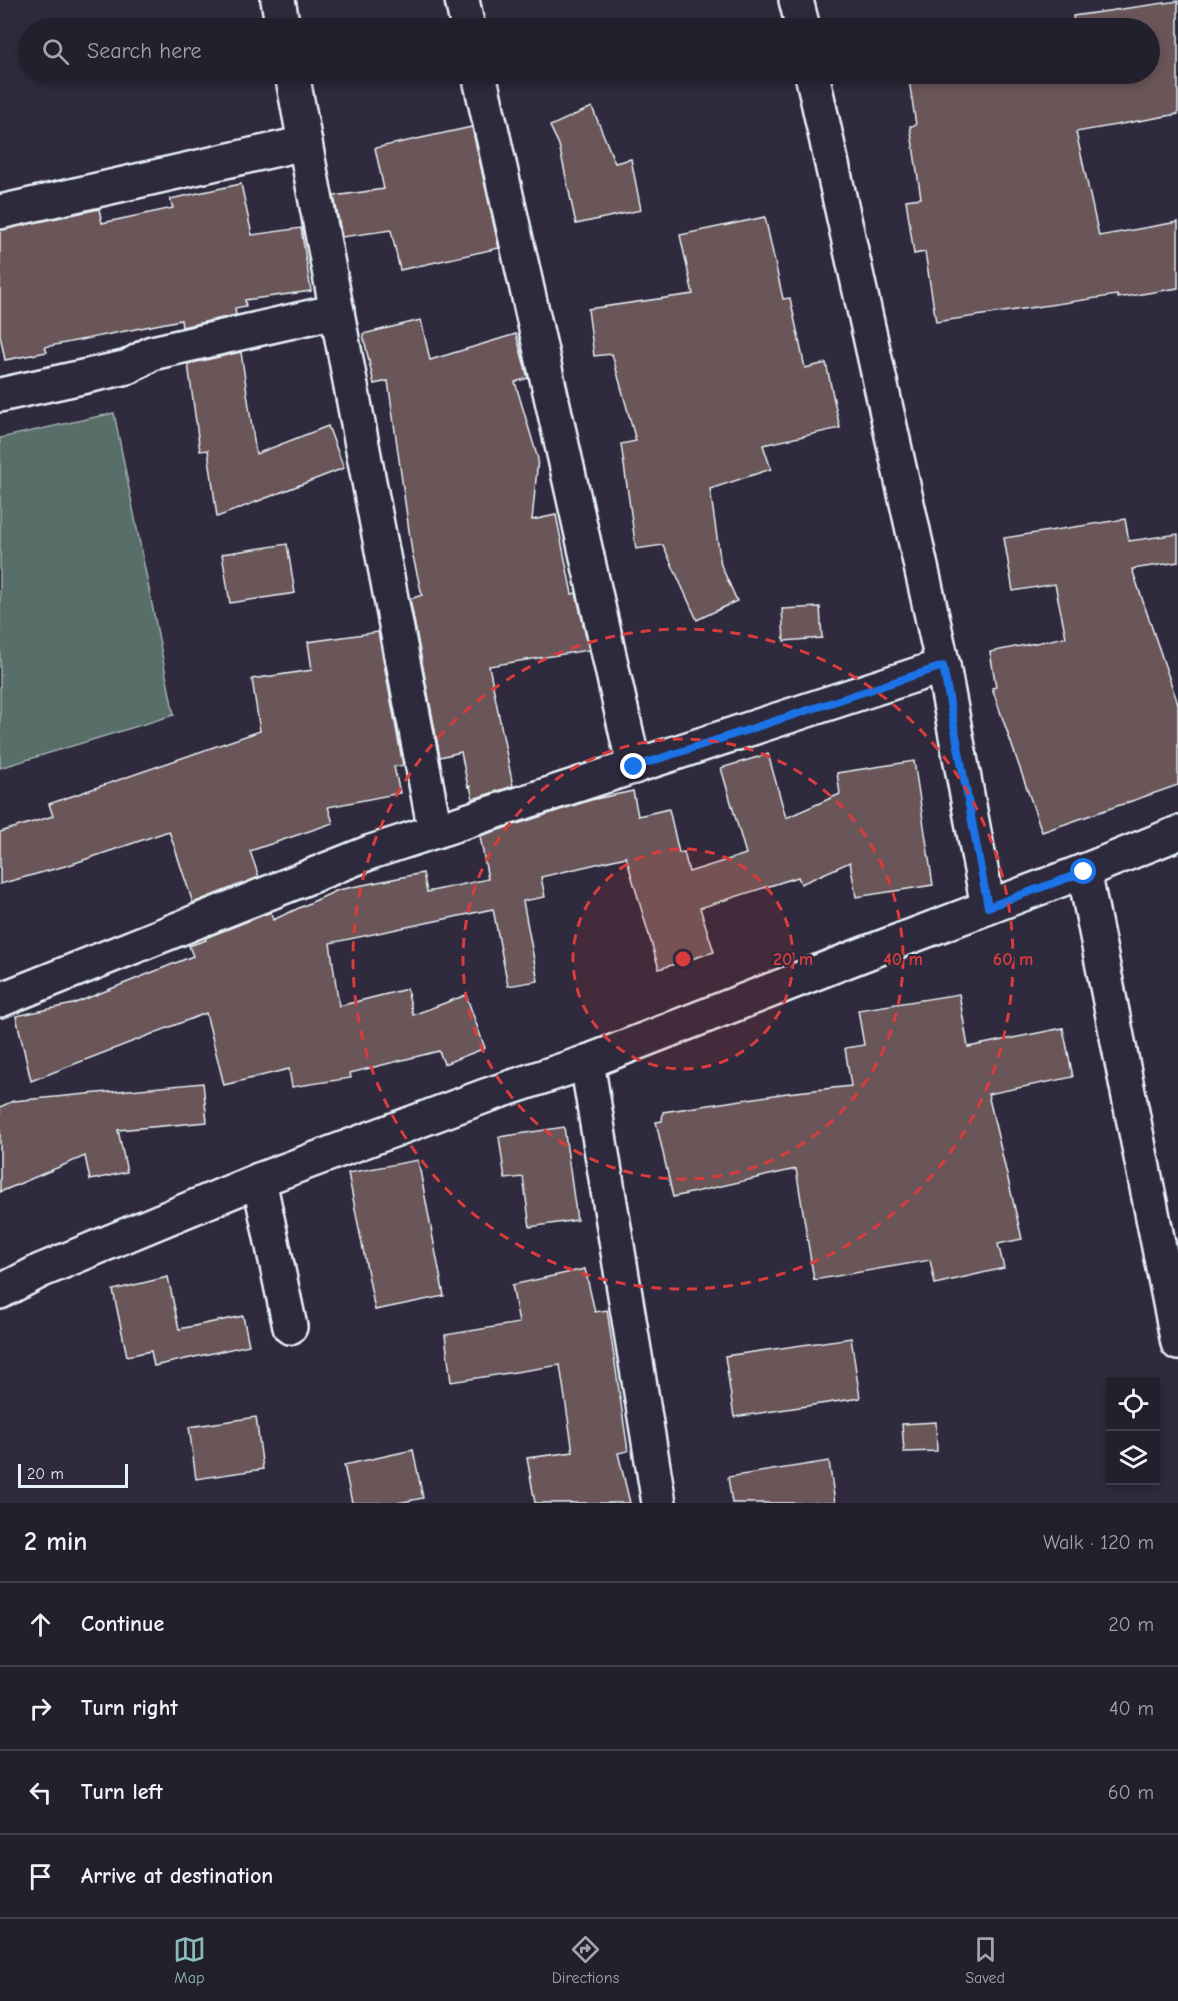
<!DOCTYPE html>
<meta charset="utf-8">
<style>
:root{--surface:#23202e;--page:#2f2d3a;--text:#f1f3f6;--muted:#a3a3aa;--line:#403e4a;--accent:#8bbbb9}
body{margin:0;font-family:"Comic Neue",sans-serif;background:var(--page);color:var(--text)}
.controls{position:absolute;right:18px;bottom:18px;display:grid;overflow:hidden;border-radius:0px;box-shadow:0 3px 9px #0003}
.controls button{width:54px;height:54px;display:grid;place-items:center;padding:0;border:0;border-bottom:2px solid var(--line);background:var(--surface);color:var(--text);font:30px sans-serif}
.scale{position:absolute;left:18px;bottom:15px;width:110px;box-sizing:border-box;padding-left:6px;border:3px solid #e8f1f8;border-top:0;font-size:16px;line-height:21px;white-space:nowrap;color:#e8f1f8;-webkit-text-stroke:4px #2f2a3d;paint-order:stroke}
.stop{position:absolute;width:18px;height:18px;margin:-14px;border:4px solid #1a73e8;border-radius:50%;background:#fff}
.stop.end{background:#1a73e8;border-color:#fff;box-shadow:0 2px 6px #0008}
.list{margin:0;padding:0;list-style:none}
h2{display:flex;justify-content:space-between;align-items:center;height:78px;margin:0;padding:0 24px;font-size:26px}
h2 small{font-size:20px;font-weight:400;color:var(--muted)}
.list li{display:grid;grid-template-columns:39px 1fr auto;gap:18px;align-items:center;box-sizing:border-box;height:84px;padding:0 24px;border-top:2px solid var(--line)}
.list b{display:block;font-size:22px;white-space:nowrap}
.list em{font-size:20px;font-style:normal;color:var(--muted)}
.icon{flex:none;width:33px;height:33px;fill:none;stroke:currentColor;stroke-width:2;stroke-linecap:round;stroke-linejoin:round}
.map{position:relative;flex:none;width:1178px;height:1503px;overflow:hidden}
.search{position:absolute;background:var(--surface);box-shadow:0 3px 9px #0003;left:18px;right:18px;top:18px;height:66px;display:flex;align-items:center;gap:15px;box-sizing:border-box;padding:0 21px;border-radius:33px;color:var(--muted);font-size:22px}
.sheet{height:414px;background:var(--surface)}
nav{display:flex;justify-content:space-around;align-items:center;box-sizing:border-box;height:84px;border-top:2px solid var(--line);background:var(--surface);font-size:16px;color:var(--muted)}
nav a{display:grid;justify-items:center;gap:3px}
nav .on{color:var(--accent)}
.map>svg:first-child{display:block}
.green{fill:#586e68;stroke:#a0b0b0;stroke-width:1.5}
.building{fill:#6a5658;stroke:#e8f1f8;stroke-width:1.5}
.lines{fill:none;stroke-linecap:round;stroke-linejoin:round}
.minor-casing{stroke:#e8f1f8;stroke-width:38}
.tertiary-casing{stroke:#e8f1f8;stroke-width:38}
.minor{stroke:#2f2a3d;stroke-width:33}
.tertiary{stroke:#2f2a3d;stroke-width:33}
.route{stroke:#1a73e8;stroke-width:8}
.ring{fill:none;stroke:#d83c3d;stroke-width:3;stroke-dasharray:10 8}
.centre{fill:#d83c3d;stroke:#2f2a3d;stroke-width:3}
.ring-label{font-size:18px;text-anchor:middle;font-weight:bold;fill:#d83c3d;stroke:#2f2a3d;stroke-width:4.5;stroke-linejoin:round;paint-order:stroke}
</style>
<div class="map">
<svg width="1178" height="1503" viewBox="0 0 1178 1503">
<rect width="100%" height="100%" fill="#2f2a3d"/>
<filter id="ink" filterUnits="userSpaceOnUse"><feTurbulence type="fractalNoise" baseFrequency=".0167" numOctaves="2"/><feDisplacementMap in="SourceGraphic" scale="12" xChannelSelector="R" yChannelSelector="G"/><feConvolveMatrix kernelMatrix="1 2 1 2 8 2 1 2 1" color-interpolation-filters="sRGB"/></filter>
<g filter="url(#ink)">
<path class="green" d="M114,413L174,715L0,768V438Z"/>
<g class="building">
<path d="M1178,1V114L1076,132L1099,236L1178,222V288L1118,298L1117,295L936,322L925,252L914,254L906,200L921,198L910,126L916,125L908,74H1149V28H1075L1073,16Z"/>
<path d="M592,107L615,163L631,159L641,210L576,224L559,145L550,126Z"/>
<path d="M472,127L499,248L400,270L391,230L342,237L334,196L384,189L375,148Z"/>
<path d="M241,184L252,235L301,228L311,291L245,300L246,306L235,308L236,315L182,327L181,320L45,347L47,352L5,360L0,335V230L99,209L102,223L173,208L170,199Z"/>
<path d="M765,217L783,299L790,298L805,368L826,363L840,428L763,445L771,469L710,489L721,565L737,601L697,620L663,545L636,549L621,444L636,441L612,354L594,356L588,309L693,294L680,235Z"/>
<path d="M421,320L430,360L516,334L528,378L515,382L538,459L532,520L556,515L572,594L576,593L589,650L489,666L513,786L473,799L470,786L468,787L461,752L440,757L410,599L422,595L412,552L388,381L374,384L363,334Z"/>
<path d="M241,352L256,454L328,426L344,468L217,517L208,450L200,451L188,364Z"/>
<path d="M1125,519L1129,541L1178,534V562L1132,569L1178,704V785L1042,832L992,688L996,687L990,652L1066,637L1055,584L1013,591L1004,538Z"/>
<path d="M287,544L295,593L230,603L222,554Z"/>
<path d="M820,607L822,638L784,641L782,609Z"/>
<path d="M378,632L403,765L394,767L400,793L328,807L333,823L250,851L259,877L193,903L169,831L69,865L0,884V832L53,816L49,804L260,731L252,679L312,670L308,642Z"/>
<path d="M768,754L786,818L840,794L837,773L914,761L933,885L856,897L850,862L801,884L798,877L700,908L714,952L659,969L626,857L541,877L545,897L523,901L538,981L508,986L493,909L330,943L339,1006L407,989L413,1015L466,995L485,1048L444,1064L439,1051L350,1073L351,1078L292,1087L289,1069L224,1085L206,1013L31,1081L16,1016L73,1004L193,956L189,946L206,940L205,938L271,912L273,920L338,890L423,873L427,892L488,879L480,836L591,800L633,791L638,816L669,809L679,853L684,852L689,872L746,854L721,768Z"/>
<path d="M959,994L968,1047L1063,1028L1073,1077L988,1094L1022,1239L998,1244L1004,1268L935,1284L930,1260L814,1280L796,1169L673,1197L656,1122L662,1121L663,1112L787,1093L851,1086L845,1048L864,1045L858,1010Z"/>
<path d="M203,1083L207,1122L118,1130L127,1172L90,1180L85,1156L0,1192V1107L13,1101Z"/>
<path d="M564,1127L577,1220L530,1227L523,1177L505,1179L499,1137Z"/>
<path d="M418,1160L444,1296L375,1310L348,1173Z"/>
<path d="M585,1269L595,1312L607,1310L628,1451L618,1453L630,1503H535L527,1458L573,1452L560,1365L451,1382L445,1335L519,1323L512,1285Z"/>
<path d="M168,1277L179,1329L243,1316L249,1345L154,1366L151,1351L127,1356L113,1290Z"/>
<path d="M851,1338L860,1398L734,1417L725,1356Z"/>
<path d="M256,1417L263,1469L196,1479L189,1427Z"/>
<path d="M936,1422L937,1451L904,1452L902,1424Z"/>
<path d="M413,1450L423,1498L398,1503H352L344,1465Z"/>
<path d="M829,1461L835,1503H732L728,1477Z"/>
</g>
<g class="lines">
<defs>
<g id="minor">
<path d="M278,0L283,28"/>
<path d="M462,0L468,28"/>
<path d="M796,0L803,28"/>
<path d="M292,74L435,831"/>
<path d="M479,74L634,767"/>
<path d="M812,74L943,666L988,907"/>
<path d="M0,212L305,143"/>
<path d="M0,395L128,367L152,353L337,311"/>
<path d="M1084,871L1178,1343"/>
<path d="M0,1000L371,852L943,666"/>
<path d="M587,1062L659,1503"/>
<path d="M259,1180L290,1327"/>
</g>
<path id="tertiary" d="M0,1292L40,1271L259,1180L485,1096L587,1062L864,954L1084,871L1178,833"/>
</defs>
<use href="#minor" class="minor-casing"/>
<use href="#tertiary" class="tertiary-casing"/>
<use href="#minor" class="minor"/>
<use href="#tertiary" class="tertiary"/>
</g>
</g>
<g class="lines" filter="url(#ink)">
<path class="route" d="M634,767L943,666L988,907L1084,872"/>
</g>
<circle cx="683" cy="959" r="110" fill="#d83c3d" fill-opacity=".12"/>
<g class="ring">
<circle cx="683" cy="959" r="110"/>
<circle cx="683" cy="959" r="220"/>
<circle cx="683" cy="959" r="330"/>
</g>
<circle cx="683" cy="959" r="9" class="centre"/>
<g class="ring-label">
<text x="793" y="965">20 m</text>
<text x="903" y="965">40 m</text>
<text x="1013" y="965">60 m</text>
</g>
</svg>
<div class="controls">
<button><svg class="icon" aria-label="locate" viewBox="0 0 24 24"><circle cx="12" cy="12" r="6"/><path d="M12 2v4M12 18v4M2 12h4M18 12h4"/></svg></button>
<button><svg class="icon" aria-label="layers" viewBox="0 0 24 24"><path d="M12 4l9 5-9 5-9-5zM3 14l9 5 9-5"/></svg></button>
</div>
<div class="scale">20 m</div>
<div class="stop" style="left:1084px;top:872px"></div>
<div class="stop end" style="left:634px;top:767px"></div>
<div class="search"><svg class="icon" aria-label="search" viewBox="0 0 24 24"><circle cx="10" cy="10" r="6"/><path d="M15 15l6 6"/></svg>Search here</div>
</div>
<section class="sheet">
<h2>2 min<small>Walk · 120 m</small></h2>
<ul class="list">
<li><svg class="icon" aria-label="ahead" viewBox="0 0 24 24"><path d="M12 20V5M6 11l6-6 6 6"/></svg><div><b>Continue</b></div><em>20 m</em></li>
<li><svg class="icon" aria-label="right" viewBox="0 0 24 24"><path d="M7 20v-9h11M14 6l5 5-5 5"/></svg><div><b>Turn right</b></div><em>40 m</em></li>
<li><svg class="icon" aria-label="left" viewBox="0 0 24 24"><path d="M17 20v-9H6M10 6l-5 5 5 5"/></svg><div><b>Turn left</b></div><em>60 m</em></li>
<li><svg class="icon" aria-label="arrive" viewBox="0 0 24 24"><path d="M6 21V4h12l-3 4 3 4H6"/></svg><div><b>Arrive at destination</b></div></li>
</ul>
</section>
<nav>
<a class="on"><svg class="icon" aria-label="map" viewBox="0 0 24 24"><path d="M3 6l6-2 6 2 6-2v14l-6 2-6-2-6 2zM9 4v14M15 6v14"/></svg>Map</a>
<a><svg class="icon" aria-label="directions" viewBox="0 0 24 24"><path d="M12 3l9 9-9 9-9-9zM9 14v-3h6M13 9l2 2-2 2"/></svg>Directions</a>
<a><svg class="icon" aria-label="saved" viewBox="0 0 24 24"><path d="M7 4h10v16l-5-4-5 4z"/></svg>Saved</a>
</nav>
